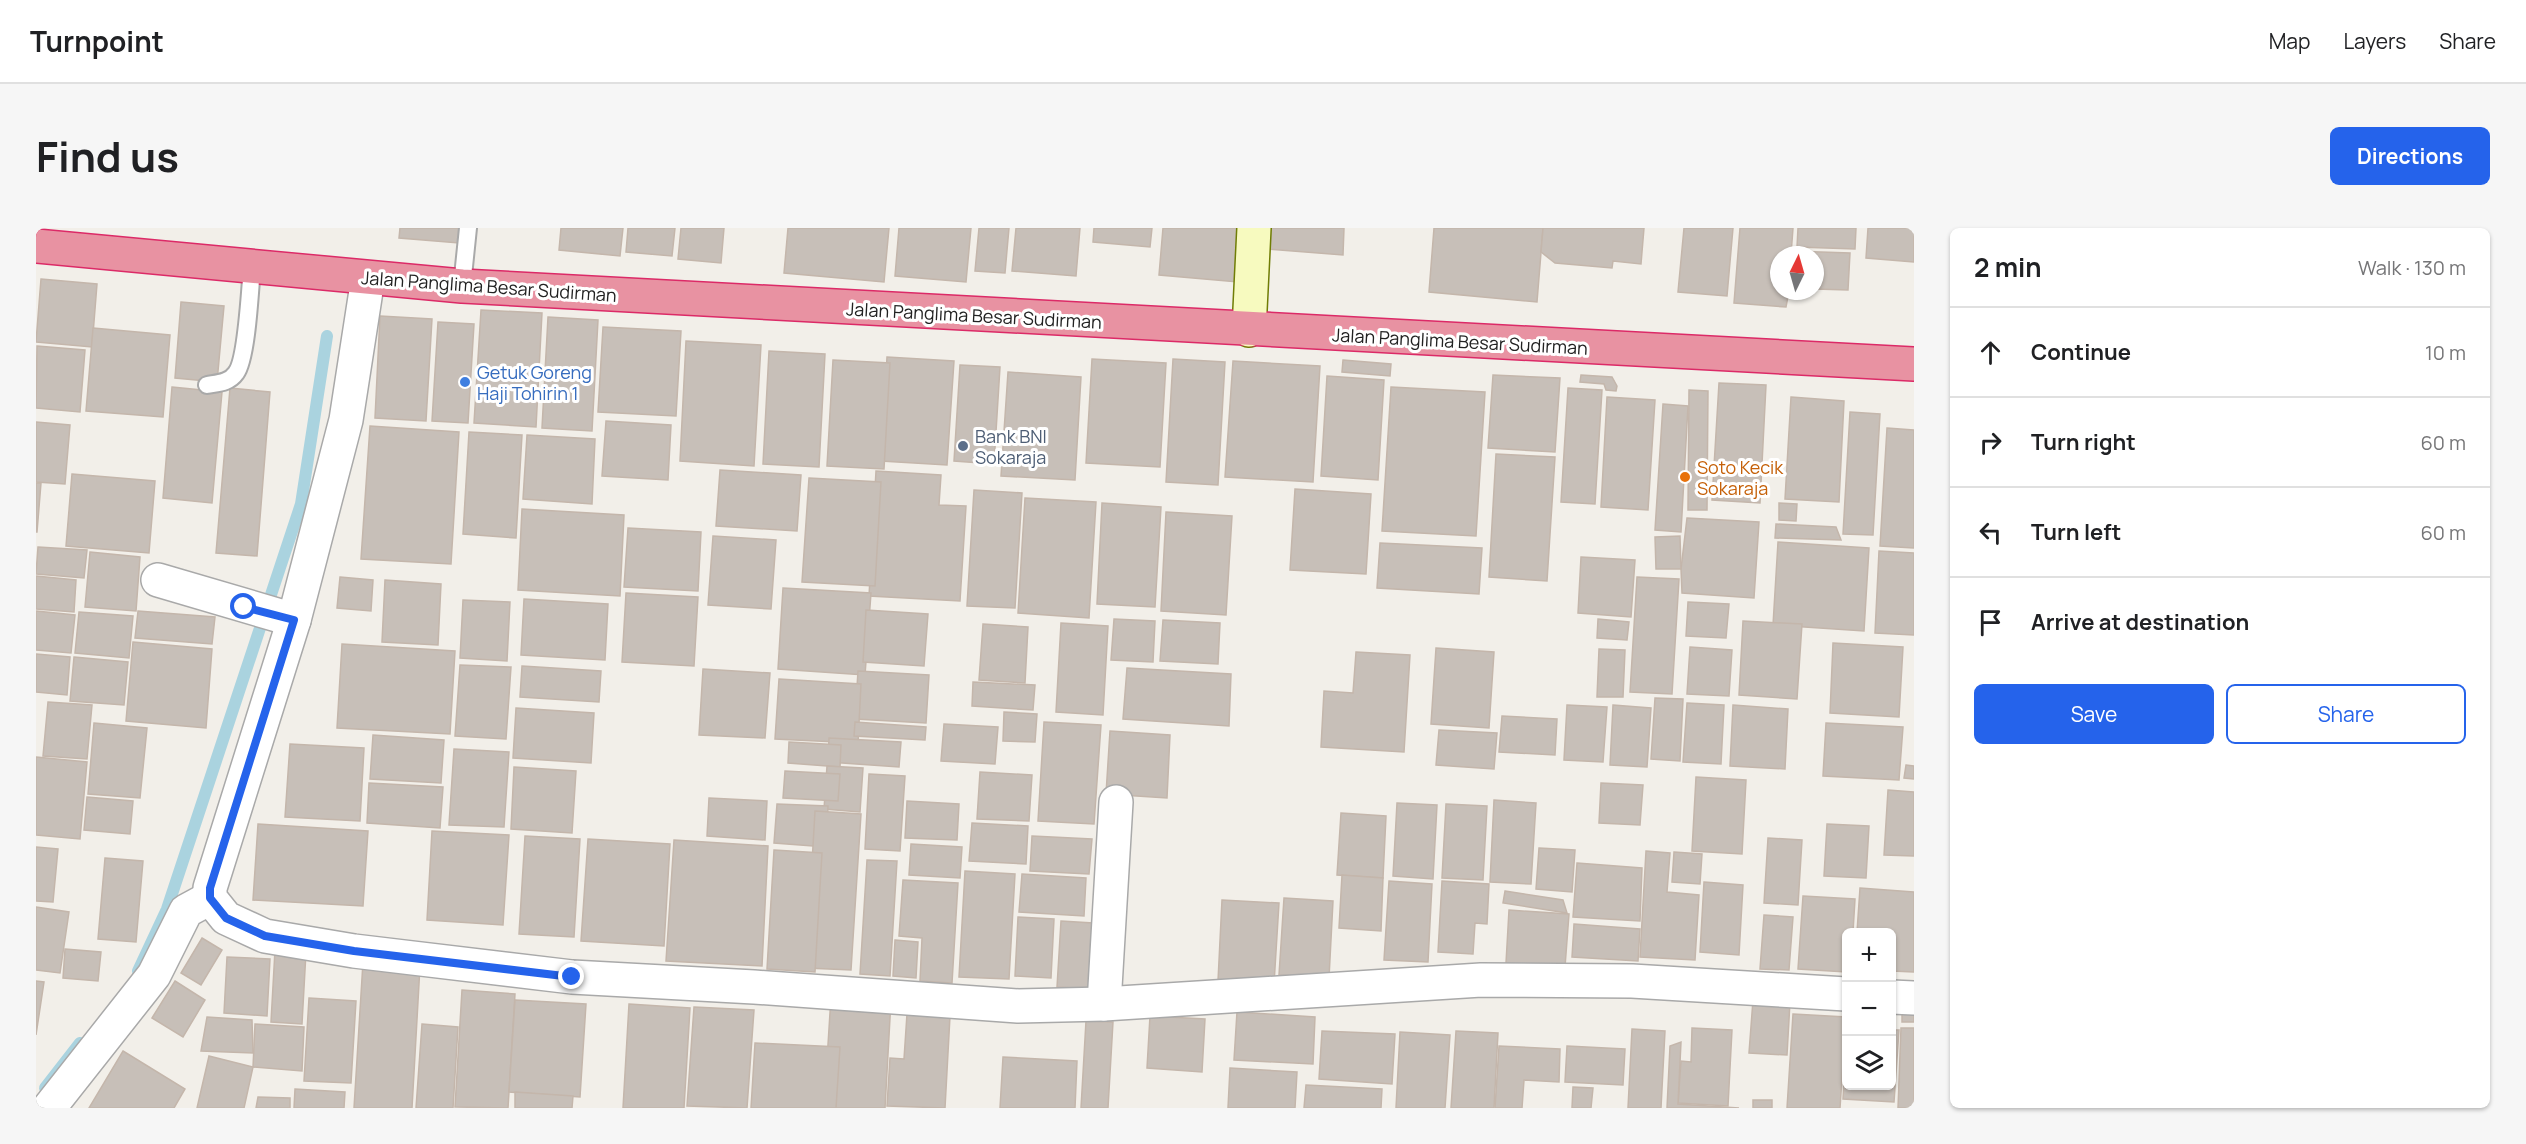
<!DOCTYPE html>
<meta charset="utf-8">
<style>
:root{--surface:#fff;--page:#f6f6f6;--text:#202124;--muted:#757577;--line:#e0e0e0;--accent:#2563eb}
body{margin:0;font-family:Manrope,sans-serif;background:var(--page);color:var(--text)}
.controls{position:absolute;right:18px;bottom:18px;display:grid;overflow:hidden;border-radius:9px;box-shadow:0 2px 4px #0004}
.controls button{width:54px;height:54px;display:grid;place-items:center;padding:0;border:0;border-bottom:2px solid var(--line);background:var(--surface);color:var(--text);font:30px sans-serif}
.compass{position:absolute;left:1734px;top:18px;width:54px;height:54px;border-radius:50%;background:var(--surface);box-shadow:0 2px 4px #0004;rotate:5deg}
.stop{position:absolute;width:18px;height:18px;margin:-14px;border:4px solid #2563eb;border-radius:50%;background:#fff}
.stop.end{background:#2563eb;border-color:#fff;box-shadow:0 2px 6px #0008}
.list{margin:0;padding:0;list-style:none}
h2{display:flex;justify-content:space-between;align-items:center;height:78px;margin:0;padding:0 24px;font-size:26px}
h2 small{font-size:20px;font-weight:400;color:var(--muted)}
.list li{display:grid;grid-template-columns:39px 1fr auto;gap:18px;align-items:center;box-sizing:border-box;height:90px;padding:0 24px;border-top:2px solid var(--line)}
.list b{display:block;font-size:22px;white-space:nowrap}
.list em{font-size:20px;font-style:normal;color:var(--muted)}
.actions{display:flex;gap:12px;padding:18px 24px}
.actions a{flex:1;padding:14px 0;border:2px solid var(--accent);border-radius:9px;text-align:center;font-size:21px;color:var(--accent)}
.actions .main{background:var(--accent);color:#fff}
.icon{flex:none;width:33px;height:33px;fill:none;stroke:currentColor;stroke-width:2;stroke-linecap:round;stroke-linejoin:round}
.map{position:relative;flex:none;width:1878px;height:880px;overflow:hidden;border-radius:9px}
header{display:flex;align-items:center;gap:36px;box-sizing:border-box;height:84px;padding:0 30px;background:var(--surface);border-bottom:2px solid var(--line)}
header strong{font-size:28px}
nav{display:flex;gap:33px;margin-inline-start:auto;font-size:21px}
.intro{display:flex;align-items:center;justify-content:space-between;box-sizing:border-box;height:144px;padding:0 36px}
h1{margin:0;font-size:42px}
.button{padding:15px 27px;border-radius:9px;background:var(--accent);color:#fff;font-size:21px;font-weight:700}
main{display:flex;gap:36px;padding:0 36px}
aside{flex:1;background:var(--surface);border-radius:9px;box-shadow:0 2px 4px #0004}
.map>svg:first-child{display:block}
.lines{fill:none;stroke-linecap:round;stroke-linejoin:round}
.stream{stroke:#aad3df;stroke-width:12}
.building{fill:#c7bfb8;stroke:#c4b6ab;stroke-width:1.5}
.lane-casing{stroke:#a9a9a9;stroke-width:20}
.street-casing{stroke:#a9a9a9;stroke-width:36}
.secondary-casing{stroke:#707d05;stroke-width:36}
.highway-casing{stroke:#dc2a67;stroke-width:36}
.lane{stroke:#fff;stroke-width:16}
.street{stroke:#fff;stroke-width:33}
.secondary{stroke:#f7fabf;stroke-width:33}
.highway{stroke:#e892a2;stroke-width:33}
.route{stroke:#2563eb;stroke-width:8}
.shop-dot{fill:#3f7fe0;stroke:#fff;stroke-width:2}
.service-dot{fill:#5c6f8a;stroke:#fff;stroke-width:2}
.food-dot{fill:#e8710a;stroke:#fff;stroke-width:2}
.labels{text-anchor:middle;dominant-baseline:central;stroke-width:6;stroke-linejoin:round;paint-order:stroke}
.street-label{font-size:18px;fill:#222;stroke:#fff}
.shop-label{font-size:18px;fill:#366cbe;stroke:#fff;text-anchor:start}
.service-label{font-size:18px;fill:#4e5e75;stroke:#fff;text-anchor:start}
.food-label{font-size:18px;fill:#c56008;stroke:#fff;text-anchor:start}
</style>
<header>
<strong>Turnpoint</strong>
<nav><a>Map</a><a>Layers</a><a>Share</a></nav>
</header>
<div class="intro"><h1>Find us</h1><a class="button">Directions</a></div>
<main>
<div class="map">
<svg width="1878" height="880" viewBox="0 0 1878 880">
<rect width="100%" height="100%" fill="#f2efe9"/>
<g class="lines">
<g class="stream">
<path d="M102,743L131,681L265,276L291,108"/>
<path d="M9,860L44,815"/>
</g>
</g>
<g class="building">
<path d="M364,0H424L423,15L363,10Z"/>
<path d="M525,0H587L584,28L523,22Z"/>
<path d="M592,0H639L636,28L590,24Z"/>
<path d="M645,0H688L685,35L642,31Z"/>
<path d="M752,0H853L848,54L748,45Z"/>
<path d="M863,0H935L930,54L859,48Z"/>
<path d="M943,0H973L969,45L939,43Z"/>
<path d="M980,0H1044L1040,48L976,43Z"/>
<path d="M1058,0H1116L1114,19L1057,14Z"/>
<path d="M1127,0H1207L1202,54L1123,47Z"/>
<path d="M1233,0H1308L1307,27L1232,21Z"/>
<path d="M1398,0H1507L1501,74L1393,64Z"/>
<path d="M1507,0H1608L1605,36L1577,33L1576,40L1519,35L1505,24Z"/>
<path d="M1648,0H1697L1691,68L1642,64Z"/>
<path d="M1704,0H1757L1755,27H1743V63H1753L1750,79L1698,75Z"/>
<path d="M1762,0H1820L1819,21L1761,19Z"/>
<path d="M1832,0H1878V34L1830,30Z"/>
<path d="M1755,23L1814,25L1812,62L1779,61V27H1755Z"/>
<path d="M5,51L61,56L56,119L0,114Z"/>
<path d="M145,74L188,78L181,154L139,150Z"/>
<path d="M445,82L506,85L500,199L438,195Z"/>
<path d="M344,88L396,91L390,193L339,190Z"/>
<path d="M512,89L562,92L556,203L506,200Z"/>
<path d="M402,94L438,96L432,195L396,193Z"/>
<path d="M567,99L645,103L640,188L562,184Z"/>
<path d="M57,100L134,107L127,189L50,183Z"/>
<path d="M650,113L725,117L718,238L644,233Z"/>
<path d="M1,118L49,122L44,184L0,180Z"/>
<path d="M733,123L789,126L783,239L727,236Z"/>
<path d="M851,129L918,133L911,237L845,233Z"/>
<path d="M1056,131L1130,135L1124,239L1050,235Z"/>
<path d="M1137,131L1189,134L1182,257L1130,254Z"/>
<path d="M797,132L854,135L848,241L791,238Z"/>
<path d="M1307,132L1355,136L1354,148L1306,144Z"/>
<path d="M1197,133L1284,138L1277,254L1189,249Z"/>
<path d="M924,137L964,139L958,236L918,233Z"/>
<path d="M972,144L1045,149L1039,252L965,248Z"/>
<path d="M1457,147L1524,150L1519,224L1452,220Z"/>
<path d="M1545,147L1576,149L1581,158L1580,163L1570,162L1568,156L1544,154Z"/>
<path d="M1291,148L1348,152L1342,252L1285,248Z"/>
<path d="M1683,155L1730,157L1724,275L1676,272Z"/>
<path d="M136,159L186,164L176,275L127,270Z"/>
<path d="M1355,159L1449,164L1440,308L1346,303Z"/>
<path d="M194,160L234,164L221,328L180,325Z"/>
<path d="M1532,160L1566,162L1559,276L1525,274Z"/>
<path d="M1653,162L1672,163L1671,282H1652Z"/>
<path d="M1571,169L1619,172L1612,282L1565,279Z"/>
<path d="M1755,169L1808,173L1803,274L1749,271Z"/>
<path d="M1627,176L1652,178L1645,304L1619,302Z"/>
<path d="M1814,184L1844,186L1837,307L1807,306Z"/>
<path d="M570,193L635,197L632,252L566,248Z"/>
<path d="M0,194L34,197L29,256L0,254Z"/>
<path d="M334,198L423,204L415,336L325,331Z"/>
<path d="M1851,200L1878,202V320L1844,318Z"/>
<path d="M433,204L486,207L480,310L427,306Z"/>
<path d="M491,207L559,211L556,276L487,271Z"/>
<path d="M1460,226L1519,229L1511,353L1453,349Z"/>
<path d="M684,242L765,247L761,303L680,298Z"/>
<path d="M840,243L905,247L903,277L930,278L924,373L833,368Z"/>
<path d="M36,246L119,253L113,325L30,318Z"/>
<path d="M773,250L845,254L839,358L766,354Z"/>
<path d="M0,255H5L1,304H0Z"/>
<path d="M1259,261L1335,266L1330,346L1254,342Z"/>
<path d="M938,262L986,265L979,380L931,378Z"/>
<path d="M989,270L1060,274L1053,390L982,385Z"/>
<path d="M1066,275L1125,279L1119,379L1061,376Z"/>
<path d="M1743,275L1761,276L1760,293L1743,292Z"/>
<path d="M486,281L588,287L584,368L482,362Z"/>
<path d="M1130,284L1196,288L1190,387L1125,383Z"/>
<path d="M1651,290L1723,294L1718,370L1646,365L1645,341Z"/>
<path d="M1740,296L1800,299L1805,312L1739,310Z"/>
<path d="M592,300L665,304L662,363L588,359Z"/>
<path d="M677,308L740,312L735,381L672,377Z"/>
<path d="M1644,308L1645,341H1620L1619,309Z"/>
<path d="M1742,314L1833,320L1828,403L1737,397Z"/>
<path d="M1344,315L1446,320L1443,366L1341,360Z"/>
<path d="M2,319L51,322L48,350L0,346Z"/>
<path d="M1843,323L1878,325V407L1839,405Z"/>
<path d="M54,324L104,329L100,383L49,379Z"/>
<path d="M1545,329L1599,332L1595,389L1542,385Z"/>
<path d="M0,348L40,352L38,384L0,381Z"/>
<path d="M304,349L337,352L335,383L301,380Z"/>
<path d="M1601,349L1643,351L1636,466L1594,464Z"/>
<path d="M349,352L405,356L402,417L346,414Z"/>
<path d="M747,360L835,365L829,447L742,441Z"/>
<path d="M590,365L662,369L658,438L586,434Z"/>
<path d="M488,371L572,376L569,432L485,427Z"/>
<path d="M427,372L474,374L471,433L424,430Z"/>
<path d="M1652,374L1693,376L1690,410L1650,408Z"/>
<path d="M830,382L892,386L888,438L827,434Z"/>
<path d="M0,383L39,387L35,425L0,422Z"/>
<path d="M102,383L179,389L176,416L99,410Z"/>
<path d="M43,384L97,388L93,430L39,425Z"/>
<path d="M1078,391L1119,393L1117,434L1075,432Z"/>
<path d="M1562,391L1593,394L1591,412L1561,410Z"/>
<path d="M1127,392L1184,395L1182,436L1124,433Z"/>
<path d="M1707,393L1766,396L1761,471L1703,467Z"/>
<path d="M1025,395L1072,398L1067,487L1020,484Z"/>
<path d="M947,396L992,399L989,455L943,452Z"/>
<path d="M97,414L176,421L170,500L90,493Z"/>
<path d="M1797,415L1867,419L1863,489L1794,485Z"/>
<path d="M306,416L419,423L414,506L301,500Z"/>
<path d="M1654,419L1696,422L1693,468L1651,466Z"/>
<path d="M1400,420L1458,424L1453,500L1395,496Z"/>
<path d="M1563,421L1589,422L1587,469H1561Z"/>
<path d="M1320,424L1374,427L1368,524L1285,519L1288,463L1317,465Z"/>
<path d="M0,426L34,429L31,467L0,464Z"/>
<path d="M38,429L92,434L88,477L34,473Z"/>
<path d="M424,437L475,439L470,511L419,508Z"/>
<path d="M486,438L565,443L563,474L484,469Z"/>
<path d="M1091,440L1195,446L1193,498L1087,491Z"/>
<path d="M667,441L734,445L729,510L663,507Z"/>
<path d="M822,443L893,447L890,495L819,491Z"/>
<path d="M743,451L825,456L822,515L739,511Z"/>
<path d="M937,454L999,457L997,482L936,478Z"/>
<path d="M1619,470L1647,471L1644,533L1615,531Z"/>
<path d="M12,474L56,477L51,531L7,528Z"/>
<path d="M1651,475L1688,477L1685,536L1647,534Z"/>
<path d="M1531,477L1571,479L1567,534L1528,532Z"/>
<path d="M1577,477L1615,480L1611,539L1574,537Z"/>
<path d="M1697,477L1752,481L1749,541L1694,538Z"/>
<path d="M480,480L558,485L555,535L477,530Z"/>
<path d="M968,484L1001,486L999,514L967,513Z"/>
<path d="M1466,488L1521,491L1519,527L1463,524Z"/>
<path d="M819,494L890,499L889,512L818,508Z"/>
<path d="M1008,494L1065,497L1058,596L1002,593Z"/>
<path d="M58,495L111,500L104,570L52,566Z"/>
<path d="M1790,495L1867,499L1863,552L1787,548Z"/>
<path d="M908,496L962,499L959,536L905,533Z"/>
<path d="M1403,502L1461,505L1458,541L1400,537Z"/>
<path d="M1074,503L1134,507L1131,570L1070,566Z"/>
<path d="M337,507L408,512L405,555L334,551Z"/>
<path d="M793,510L865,514L863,539L792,534Z"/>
<path d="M753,514L805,517L804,539L752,535Z"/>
<path d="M254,516L328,520L324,593L249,589Z"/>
<path d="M418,521L473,524L468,599L413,597Z"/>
<path d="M0,529L51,534L44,611L0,607Z"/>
<path d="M1870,537L1878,538V551L1868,550Z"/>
<path d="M791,538L827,540L824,584L788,581Z"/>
<path d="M478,539L540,543L536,605L475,601Z"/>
<path d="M749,543L804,546L802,573L747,570Z"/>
<path d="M944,544L996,547L993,593L941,591Z"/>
<path d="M833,546L869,548L864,623L829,621Z"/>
<path d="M1660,549L1710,552L1706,626L1656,623Z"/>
<path d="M333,555L407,559L404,600L331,595Z"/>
<path d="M1565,555L1607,557L1604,597L1563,595Z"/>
<path d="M1852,562L1878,564V628L1848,627Z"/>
<path d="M51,569L97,573L94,606L48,602Z"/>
<path d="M673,570L731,573L729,612L671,608Z"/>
<path d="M1458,572L1500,575L1495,656L1454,654Z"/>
<path d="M871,573L923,576L921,612L869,610Z"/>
<path d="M1361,575L1401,577L1397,651L1357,648Z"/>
<path d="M741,576L792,578L790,619L738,615Z"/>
<path d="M1410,576L1451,578L1447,652L1406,650Z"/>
<path d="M779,583L825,586L815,742L770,740Z"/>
<path d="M1305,585L1350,588L1347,650L1301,647Z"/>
<path d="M936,595L992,598L990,636L933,633Z"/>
<path d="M222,596L332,603L327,678L217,672Z"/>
<path d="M1791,596L1833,598L1830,650L1788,648Z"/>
<path d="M396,603L473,607L467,697L391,692Z"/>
<path d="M489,608L544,611L538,709L483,706Z"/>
<path d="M996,608L1056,611L1053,646L994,643Z"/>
<path d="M1732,610L1766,612L1762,677L1728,675Z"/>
<path d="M552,611L634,616L628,718L545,713Z"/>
<path d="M638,612L732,618L726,738L630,733Z"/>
<path d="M875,616L926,619L924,650L873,647Z"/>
<path d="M0,619L22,621L17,674L0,673Z"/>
<path d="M1503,620L1539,622L1536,664L1500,661Z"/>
<path d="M738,622L786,625L779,744L731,741Z"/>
<path d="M1610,623L1634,625L1631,664L1663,667L1659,732L1604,729Z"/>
<path d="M1638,624L1666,626L1664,656L1636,654Z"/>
<path d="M69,630L107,633L100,714L62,711Z"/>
<path d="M831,632L861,633L854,748L824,746Z"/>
<path d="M1541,635L1606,640L1604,693L1537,689Z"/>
<path d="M929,643L979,646L973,751L923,749Z"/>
<path d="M986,646L1050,650L1048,688L983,684Z"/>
<path d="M1306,647L1347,650L1345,703L1303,700Z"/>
<path d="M867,652L922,655L916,755L884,753L886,710L863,708Z"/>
<path d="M1353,653L1396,656L1392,734L1348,732Z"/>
<path d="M1406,653L1453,656L1451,696L1439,695L1437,726L1402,724Z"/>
<path d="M1668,654L1707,657L1703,727L1664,724Z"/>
<path d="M1824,660L1878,664V744L1856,743V704H1821Z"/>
<path d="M1469,663L1527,672L1531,685L1467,675Z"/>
<path d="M1767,668L1819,671L1817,704H1810V744L1762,741Z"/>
<path d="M1248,670L1297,673L1293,750L1243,747Z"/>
<path d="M1186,672L1243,675L1238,756L1182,753Z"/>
<path d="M0,679L33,684L24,745L0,742Z"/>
<path d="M1473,682L1533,686L1529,739L1470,735Z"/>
<path d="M1728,687L1757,689L1753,742L1724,741Z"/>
<path d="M982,689L1018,691L1015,750L979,748Z"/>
<path d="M1025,693L1057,695L1053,761L1021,759Z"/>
<path d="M1538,696L1604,701L1602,733L1536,729Z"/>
<path d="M166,710L186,722L165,757L145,745Z"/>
<path d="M859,712L882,714L880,750L857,748Z"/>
<path d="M29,721L65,724L62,753L27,750Z"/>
<path d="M239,722L270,724L266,796L235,794Z"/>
<path d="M191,729L234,731L231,788L188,785Z"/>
<path d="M327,734L384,738L376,880H318Z"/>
<path d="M0,753L8,754L0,807Z"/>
<path d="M139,753L169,772L147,809L116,790Z"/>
<path d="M426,762L479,766L472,880L419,879Z"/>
<path d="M795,769L855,772L849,880H788Z"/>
<path d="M273,770L320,773L315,855L268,853Z"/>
<path d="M479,772L550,776L544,869L473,864Z"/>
<path d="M1717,772L1754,774L1751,827L1713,825Z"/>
<path d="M593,776L654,780L648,880H587Z"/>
<path d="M658,779L718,782L711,880L651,878Z"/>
<path d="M1878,779V794H1866V780Z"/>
<path d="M1201,784L1279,789L1277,836L1198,832Z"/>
<path d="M871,786L914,788L909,880L851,878L854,830L868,831Z"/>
<path d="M1757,786L1810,789L1804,880H1751Z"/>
<path d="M1114,788L1169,791L1166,844L1111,840Z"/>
<path d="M171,789L216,792L217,825L165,823Z"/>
<path d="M1050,793L1077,794L1072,880H1045Z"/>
<path d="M219,796L268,799L266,843L217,839Z"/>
<path d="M386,796L422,799L417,880H380Z"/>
<path d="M1656,800L1696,802L1692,878L1642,875L1645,833L1655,834Z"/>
<path d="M1865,800H1878V880H1862Z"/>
<path d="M1596,801L1629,803L1625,880H1592Z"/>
<path d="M1856,802H1863L1858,874L1807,871L1810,818V858H1856Z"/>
<path d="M1286,803L1359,806L1356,856L1283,851Z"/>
<path d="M1420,803L1462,805L1458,880H1415Z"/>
<path d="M1364,804L1414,807L1409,880H1360Z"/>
<path d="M1645,814L1642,876L1703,880H1631L1634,818Z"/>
<path d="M719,815L804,819L800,880H715Z"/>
<path d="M1463,818L1524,821L1523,854L1488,852L1486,880H1459Z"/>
<path d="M1531,818L1589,821L1587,857L1529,854Z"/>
<path d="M87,823L149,861L138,880H53Z"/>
<path d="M173,828L217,839L208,880H161Z"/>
<path d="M967,829L1041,833L1039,880H964Z"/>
<path d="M1194,840L1261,844L1259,880H1192Z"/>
<path d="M1270,857L1346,861L1345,880H1268Z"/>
<path d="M1537,859L1557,860L1555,880H1536Z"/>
<path d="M259,861L309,864L308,880H258Z"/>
<path d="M479,864L537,868L536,880H479Z"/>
<path d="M222,869L254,870V880H220Z"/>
<rect x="1717" y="872" width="19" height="8"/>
</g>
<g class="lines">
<defs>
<g id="lane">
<path d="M426,58L432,0"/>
<path d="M171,157C182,155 193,155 200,145C211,131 214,60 216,39"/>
</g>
<g id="street">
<path d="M332,50L310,192L258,392L174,660V670L190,690L229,708L318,723L536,749L718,759L982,778L1068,776L1445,752L1596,753L1810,766"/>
<path d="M122,352L258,392"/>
<path d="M1856,769L1878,770"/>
<path d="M1068,776L1080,574"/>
<path d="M13,880L118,747L150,683L174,670"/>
</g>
<path id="secondary" d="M1213,102L1218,0"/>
<path id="highway" d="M0,18L426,58L1878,136"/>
</defs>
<use href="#lane" class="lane-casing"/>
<use href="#street" class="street-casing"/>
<use href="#secondary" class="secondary-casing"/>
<use href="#highway" class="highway-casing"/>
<use href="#lane" class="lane"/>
<use href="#street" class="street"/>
<use href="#secondary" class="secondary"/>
<use href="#highway" class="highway"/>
</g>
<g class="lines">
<path class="route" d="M208,379L258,392L174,660V670L190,690L229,708L318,723L536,749"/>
</g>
<circle class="shop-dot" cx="429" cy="154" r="6"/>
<circle class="service-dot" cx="927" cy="218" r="6"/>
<circle class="food-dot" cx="1649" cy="249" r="6"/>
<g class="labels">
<g class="street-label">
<text transform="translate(453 58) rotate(4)">Jalan Panglima Besar Sudirman</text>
<text transform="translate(938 87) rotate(3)">Jalan Panglima Besar Sudirman</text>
<text transform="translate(1424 113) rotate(3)">Jalan Panglima Besar Sudirman</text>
</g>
<g class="shop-label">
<text x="441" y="144">Getuk Goreng<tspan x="441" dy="21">Haji Tohirin 1</tspan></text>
</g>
<g class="service-label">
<text x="939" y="208">Bank BNI<tspan x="939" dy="21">Sokaraja</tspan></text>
</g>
<g class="food-label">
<text x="1661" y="239">Soto Kecik<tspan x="1661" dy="21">Sokaraja</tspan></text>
</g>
</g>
</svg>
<div class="controls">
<button>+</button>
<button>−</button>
<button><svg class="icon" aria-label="layers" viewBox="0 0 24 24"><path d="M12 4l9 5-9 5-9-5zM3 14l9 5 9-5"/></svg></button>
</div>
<svg class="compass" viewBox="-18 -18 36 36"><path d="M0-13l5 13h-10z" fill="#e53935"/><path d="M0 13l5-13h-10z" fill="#757577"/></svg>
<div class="stop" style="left:208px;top:379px"></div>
<div class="stop end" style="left:536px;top:749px"></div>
</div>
<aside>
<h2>2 min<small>Walk · 130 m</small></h2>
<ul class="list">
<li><svg class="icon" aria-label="ahead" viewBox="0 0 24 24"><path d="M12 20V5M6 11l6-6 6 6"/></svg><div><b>Continue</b></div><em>10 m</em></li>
<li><svg class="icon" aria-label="right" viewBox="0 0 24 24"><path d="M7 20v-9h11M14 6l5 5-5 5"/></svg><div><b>Turn right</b></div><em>60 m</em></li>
<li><svg class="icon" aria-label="left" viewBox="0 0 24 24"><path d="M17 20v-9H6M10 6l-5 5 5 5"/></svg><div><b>Turn left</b></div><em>60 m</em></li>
<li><svg class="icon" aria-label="arrive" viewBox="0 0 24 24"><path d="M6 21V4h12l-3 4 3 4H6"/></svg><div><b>Arrive at destination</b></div></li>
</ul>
<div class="actions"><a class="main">Save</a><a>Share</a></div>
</aside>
</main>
